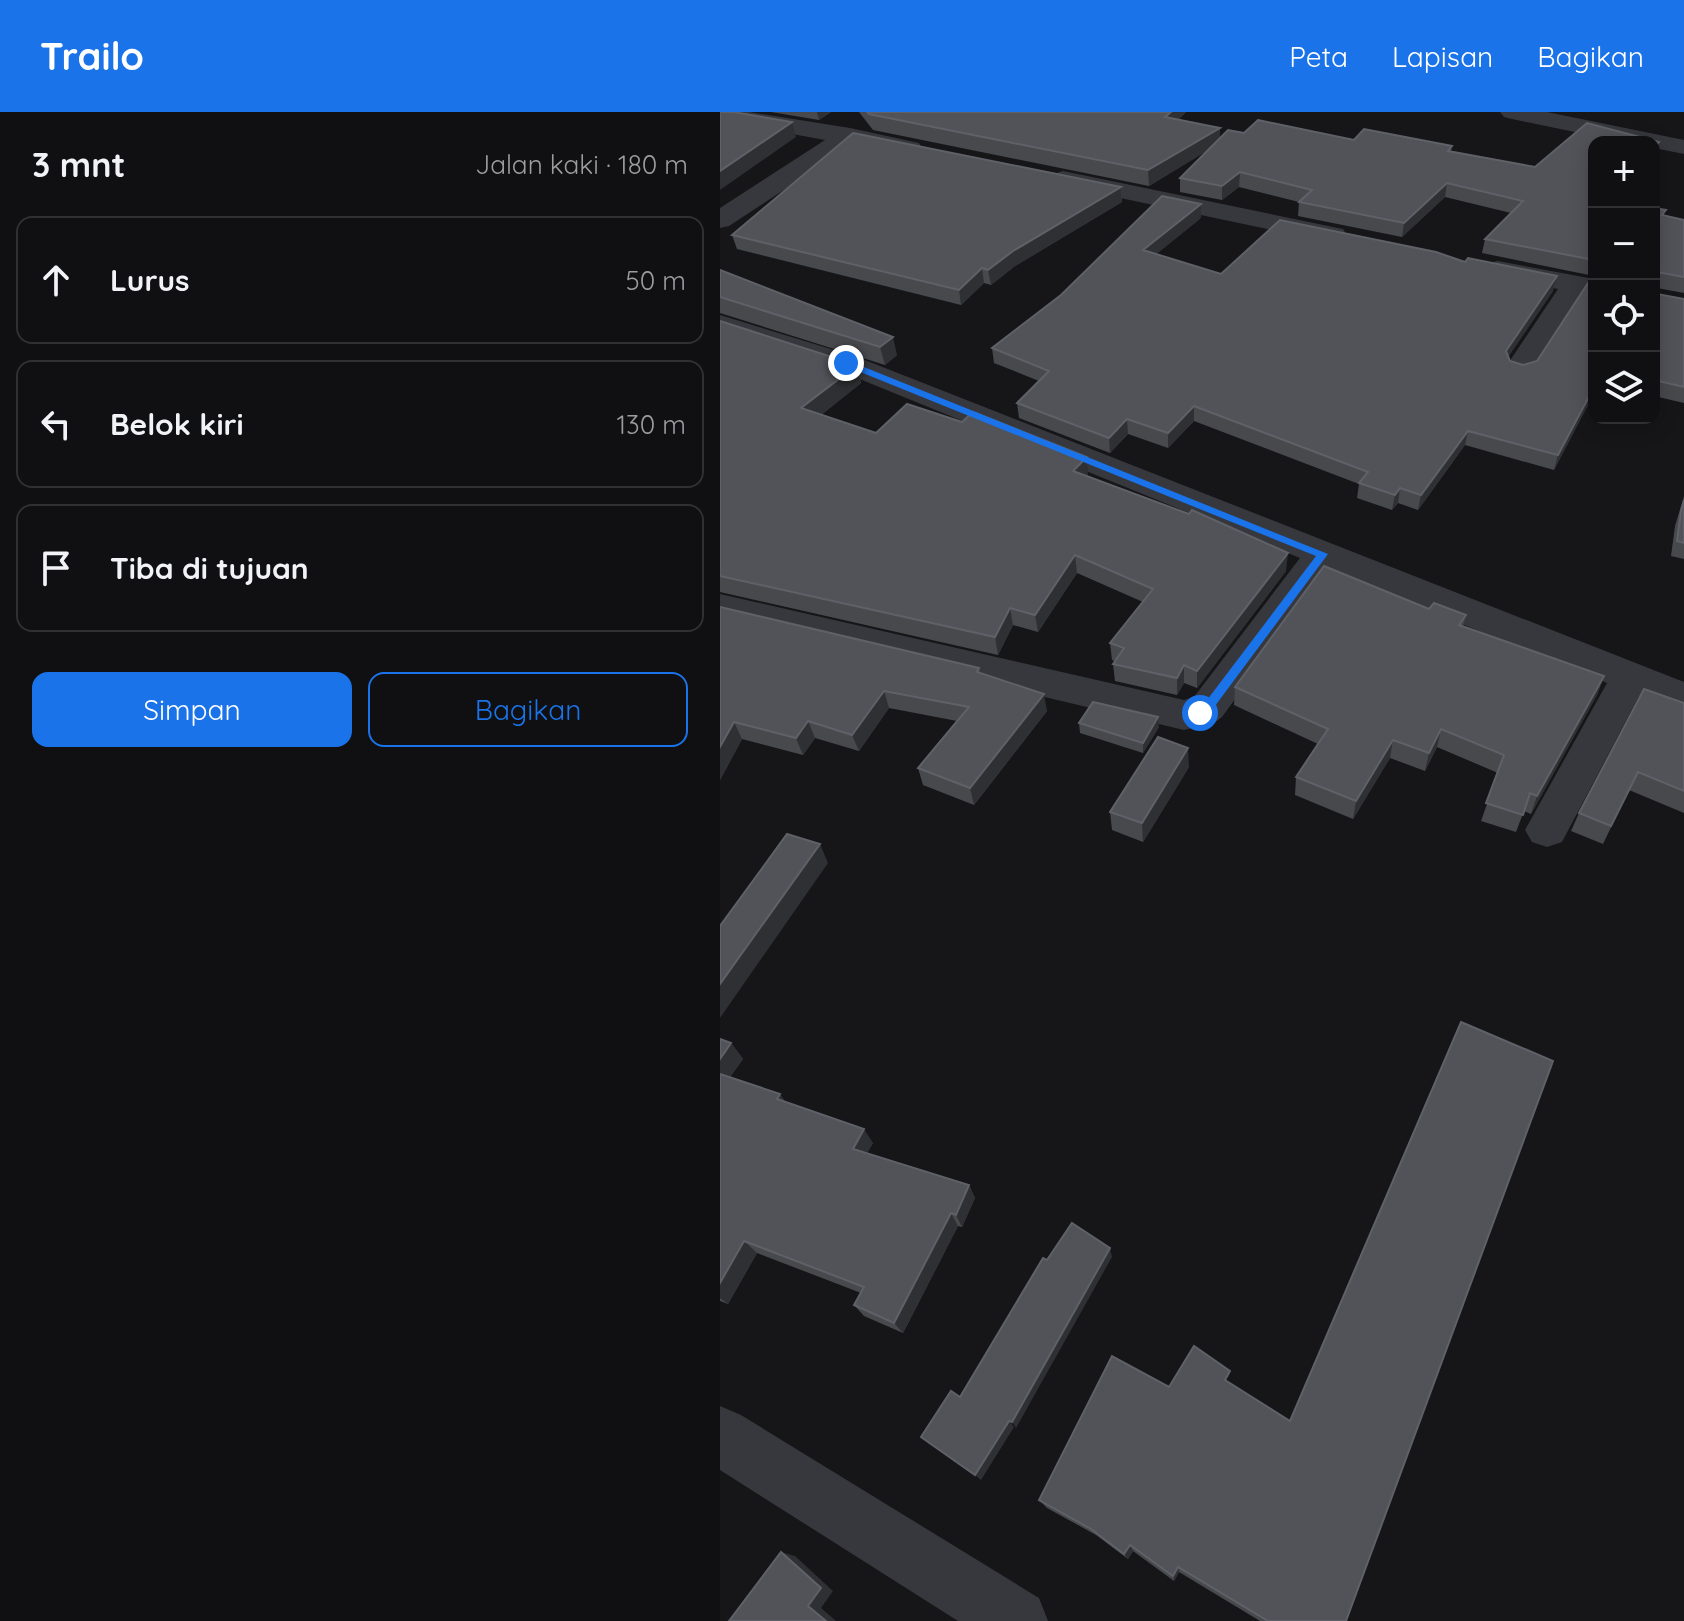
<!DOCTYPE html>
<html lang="id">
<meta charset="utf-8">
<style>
:root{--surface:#101012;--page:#1e1e20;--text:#f1f3f6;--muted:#9c9d9f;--line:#303032;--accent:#1a73e8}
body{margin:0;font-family:Quicksand,sans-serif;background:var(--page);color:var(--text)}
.controls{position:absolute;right:24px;top:24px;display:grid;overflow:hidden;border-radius:16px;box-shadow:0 4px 20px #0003}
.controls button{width:72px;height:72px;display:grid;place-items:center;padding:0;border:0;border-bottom:2px solid var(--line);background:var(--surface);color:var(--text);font:40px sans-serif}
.stop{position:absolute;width:24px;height:24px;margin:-18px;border:6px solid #1a73e8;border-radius:50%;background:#fff}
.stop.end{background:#1a73e8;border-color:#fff;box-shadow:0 2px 8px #0008}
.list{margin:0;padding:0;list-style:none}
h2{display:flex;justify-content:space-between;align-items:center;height:104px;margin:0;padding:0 32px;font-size:34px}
h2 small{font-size:26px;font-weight:400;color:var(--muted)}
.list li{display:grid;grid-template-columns:52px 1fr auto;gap:24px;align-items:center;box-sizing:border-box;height:128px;margin:0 16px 16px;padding:0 16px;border:2px solid var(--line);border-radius:16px}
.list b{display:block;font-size:30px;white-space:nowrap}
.list em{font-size:26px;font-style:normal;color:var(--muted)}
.actions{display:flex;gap:16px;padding:24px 32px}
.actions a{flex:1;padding:18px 0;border:2px solid var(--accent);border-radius:16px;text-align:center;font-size:28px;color:var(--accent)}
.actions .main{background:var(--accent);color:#fff}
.icon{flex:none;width:44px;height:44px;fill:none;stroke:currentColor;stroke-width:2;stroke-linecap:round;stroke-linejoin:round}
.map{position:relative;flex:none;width:964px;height:1509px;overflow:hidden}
header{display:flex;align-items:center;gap:48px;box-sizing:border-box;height:112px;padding:0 40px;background:var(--accent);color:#fff}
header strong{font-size:38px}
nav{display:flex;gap:44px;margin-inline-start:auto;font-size:28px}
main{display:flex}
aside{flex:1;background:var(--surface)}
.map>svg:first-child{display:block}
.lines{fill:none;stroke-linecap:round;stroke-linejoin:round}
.minor{fill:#37383d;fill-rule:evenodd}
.wall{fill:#47494d}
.shaded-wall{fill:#2f3033}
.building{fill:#525359;stroke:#5f6168;stroke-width:2}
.route{fill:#1a73e8}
</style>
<header>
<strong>Trailo</strong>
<nav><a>Peta</a><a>Lapisan</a><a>Bagikan</a></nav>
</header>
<main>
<aside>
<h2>3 mnt<small>Jalan kaki · 180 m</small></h2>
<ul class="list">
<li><svg class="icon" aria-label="ahead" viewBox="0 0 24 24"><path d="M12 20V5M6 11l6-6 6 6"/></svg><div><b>Lurus</b></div><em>50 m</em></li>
<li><svg class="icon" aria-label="left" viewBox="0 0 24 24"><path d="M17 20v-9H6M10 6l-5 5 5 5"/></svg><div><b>Belok kiri</b></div><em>130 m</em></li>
<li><svg class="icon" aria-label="arrive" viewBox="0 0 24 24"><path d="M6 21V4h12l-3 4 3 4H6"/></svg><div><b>Tiba di tujuan</b></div></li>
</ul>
<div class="actions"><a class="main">Simpan</a><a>Bagikan</a></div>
</aside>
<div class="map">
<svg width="964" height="1509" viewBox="0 0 964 1509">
<rect width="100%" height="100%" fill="#161618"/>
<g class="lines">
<g class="minor">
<path d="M0,0H29L130,16L199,31L202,36L199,41L190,43L132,33L9,114L0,116V96L105,28L0,9Z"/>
<path d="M780,0H827L964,28V42L934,36V30H903L792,7L784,5Z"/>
<path d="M343,59L613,115L623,117L627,123L623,129L613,131L334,72L330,67L334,62Z"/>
<path d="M778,149L874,167V185L863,182L811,262L800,265L789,262L785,256L838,177L768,163L764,157L768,151Z"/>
<path d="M0,203L137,245L964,570V601L919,584L842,730L827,735L812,730L805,718L887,571L609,458L502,605L494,611L464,618L0,508V482L464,588L474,585L580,446L115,257L0,222Z"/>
<path d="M0,1294L21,1303L319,1486L328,1509H238L0,1358Z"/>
</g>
</g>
<g class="wall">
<path d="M51,0H111L99,8Z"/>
<path d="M139,0H466L458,8L500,16V26L508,18L524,21L538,8L634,28L644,17L732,34L731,39L815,55L867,11L939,30L934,45V30H874V164L762,141L765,127L791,101L725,85L682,125L578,104L579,90L519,75L502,88L460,80V66L488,38L429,74L153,18Z"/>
<path d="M401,75L402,90L295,154L271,173L264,171L241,193L17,137L12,123Z"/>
<path d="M934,96L944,104L964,108V181L937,176V182L964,187V291L934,284Z"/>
<path d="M481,106L436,142L501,162L833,179L788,245L790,249L803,253L817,249L874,172V288L871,287L834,358L745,333L698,398L678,391L672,398L637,386L639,372L474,309L448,336L408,322L390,341L299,306L297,291L319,269L274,251L272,236Z"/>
<path d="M0,158L177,243L165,253L0,201Z"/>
<path d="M0,209L137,253L141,271L101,303L156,321L368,363L367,364L566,459L477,576L464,571L457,583L395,569L393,552L395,549L392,548L390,531L423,490L357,461L318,520L293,513L278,543L0,480Z"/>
<path d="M964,384V447L951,444L955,414Z"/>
<path d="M0,495L259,556L260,561L327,599L254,693L203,673L198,656L237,609L169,596L139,639L95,626L83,643L22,627L0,668Z"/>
<path d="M709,497L746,503L743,514L884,564L877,583L811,702L804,699L796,720L761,709L778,661L717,635L705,659L670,646L633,707L575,683L576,665L598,632L514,593L515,575Z"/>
<path d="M964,591V701L909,678L883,732L851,719L859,701Z"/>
<path d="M359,611L439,615L423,641L360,621Z"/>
<path d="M469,655L423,730L392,718L390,700Z"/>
<path d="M0,927L11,931L23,947L10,965L153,1031L147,1041L249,1073L255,1086L242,1115L238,1114L183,1221L144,1204L134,1193L141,1181L37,1141L8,1192L0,1189Z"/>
<path d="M509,1270L626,1509H540L459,1460L454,1469L413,1439L408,1447L376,1423L327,1396L319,1388L449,1275Z"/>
</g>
<g class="shaded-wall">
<path d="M97,0H111L99,8Z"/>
<path d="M451,0H466L445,20V5Z"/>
<path d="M72,10L76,25L0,78V59Z"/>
<path d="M500,16V31L429,74L428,58Z"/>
<path d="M939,30L935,44L934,45V35Z"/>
<path d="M520,60L519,75L502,88V74Z"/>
<path d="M727,71L725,85L682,125L684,111Z"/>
<path d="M401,75L402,90L295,154L271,173L268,158L293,139Z"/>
<path d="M481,92V106L423,153V138Z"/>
<path d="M262,156L264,171L241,193L239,178Z"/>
<path d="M837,164L833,179L782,254L786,239Z"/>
<path d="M173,225L177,243L165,253L160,235Z"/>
<path d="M137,253L141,271L87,314L81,296Z"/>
<path d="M874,275L871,287L834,358L838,343Z"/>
<path d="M474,294V309L448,336V321Z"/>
<path d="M407,307L408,322L390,341L389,326Z"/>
<path d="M748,319L745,333L698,398L701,383Z"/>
<path d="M367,345L368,363L355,377L353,359Z"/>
<path d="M680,376L678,391L672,398L675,383Z"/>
<path d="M568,441L566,459L477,576V559Z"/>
<path d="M355,443L357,461L318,520L315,503Z"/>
<path d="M290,496L293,513L278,543L275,525Z"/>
<path d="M464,553V571L457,583V566Z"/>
<path d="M884,564L877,583L811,702L817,684Z"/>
<path d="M164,579L169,596L139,639L132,623Z"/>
<path d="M324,582L327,599L254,693L250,676Z"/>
<path d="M438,605L439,615L423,641V631Z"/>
<path d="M88,609L95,626L83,643L76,626Z"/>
<path d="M14,610L22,627L0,668V635Z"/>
<path d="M721,617L717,635L705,659L709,641Z"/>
<path d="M673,628L670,646L633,707L636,689Z"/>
<path d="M468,636L469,655L423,730L422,711Z"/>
<path d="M100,732L108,751L0,906V872Z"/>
<path d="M11,931L23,947L4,974L0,969V947Z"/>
<path d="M60,982L71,997L57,987Z"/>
<path d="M144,1017L153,1031L142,1050L133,1037Z"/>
<path d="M249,1073L255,1086L242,1115L236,1103Z"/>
<path d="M231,1101L238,1114L183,1221L174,1211Z"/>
<path d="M24,1129L37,1141L8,1192L0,1186V1171Z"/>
<path d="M390,1136L392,1145L296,1316L292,1310Z"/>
<path d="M289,1309L294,1315L261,1368L255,1363Z"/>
<path d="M410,1433L413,1439L408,1447L404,1442Z"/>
<path d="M61,1440L75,1444L113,1479L101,1496L116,1509H106L88,1494Z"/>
<path d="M458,1455L459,1460L454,1469L453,1464Z"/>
</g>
<g class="building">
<path d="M0,0H13L72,10L0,59Z"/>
<path d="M147,0H451L445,5L500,16L428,58L149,2Z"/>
<path d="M538,8L634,28L644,17L732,34L728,39L815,55L867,11L939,30L934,35V30H874V148L765,127L803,89L727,71L684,111L579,90L592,78L520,60L502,74L460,66L508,18L524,21Z"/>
<path d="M133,21L401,75L293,139L268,158L262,156L239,178L12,123Z"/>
<path d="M442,84L481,92L423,138L501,162L560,108L716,140L745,150L748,146L837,164L786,239L790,249L803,253L817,249L868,171L874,172V275L838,343L748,319L701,383L680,376L675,383L639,371L648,360L474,294L448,321L407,307L389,326L297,291L329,259L272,236L341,183Z"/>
<path d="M934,96L946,98L942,103L964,108V165L937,160V182L964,187V275L934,268Z"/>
<path d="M0,158L173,225L160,235L0,185Z"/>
<path d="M0,209L137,253L81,296L156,321L187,292L242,310L253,300L367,345L353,359L469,402L472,398L568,441L477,559L464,553L457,566L393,552L404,536L390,531L433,477L355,443L315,503L290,496L275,525L0,464Z"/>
<path d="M964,388V431L957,429L961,399Z"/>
<path d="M604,454L709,497L714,491L746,503L739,513L884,564L817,684L810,681L803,703L766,691L784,643L721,617L709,641L673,628L636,689L576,665L608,617L515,575Z"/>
<path d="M0,495L259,556L257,560L324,582L250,676L198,656L249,595L164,579L132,623L88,609L76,626L14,610L0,635Z"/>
<path d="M924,577L964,591V679L918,660L891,714L859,701Z"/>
<path d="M373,590L438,605L423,631L359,611Z"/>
<path d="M438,625L468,636L422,711L390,700Z"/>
<path d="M67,722L100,732L0,872V814Z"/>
<path d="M741,910L833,949L626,1509H548L458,1455L453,1464L410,1433L404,1442L371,1417L319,1388L392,1244L449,1275L474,1234L510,1259L505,1268L570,1309Z"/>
<path d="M0,927L11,931L0,947Z"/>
<path d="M0,962L60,982L57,987L144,1017L133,1037L249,1073L236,1103L231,1101L174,1211L134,1193L144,1175L24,1129L0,1171Z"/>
<path d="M352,1111L390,1136L292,1310L289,1309L255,1363L201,1325L231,1279L240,1285L323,1146L327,1148Z"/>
<path d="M61,1440L101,1476L88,1494L106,1509H9Z"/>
</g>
<path class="route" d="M123,249H129L608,442L492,598L484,604H475V598L484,592L596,444L123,253Z"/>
</svg>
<div class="controls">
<button>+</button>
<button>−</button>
<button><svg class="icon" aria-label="locate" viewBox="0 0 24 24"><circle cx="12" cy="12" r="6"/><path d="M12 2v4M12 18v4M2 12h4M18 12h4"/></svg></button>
<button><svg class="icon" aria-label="layers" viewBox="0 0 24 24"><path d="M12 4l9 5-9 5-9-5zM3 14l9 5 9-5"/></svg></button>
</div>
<div class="stop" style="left:480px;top:601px"></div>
<div class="stop end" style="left:126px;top:251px"></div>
</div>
</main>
